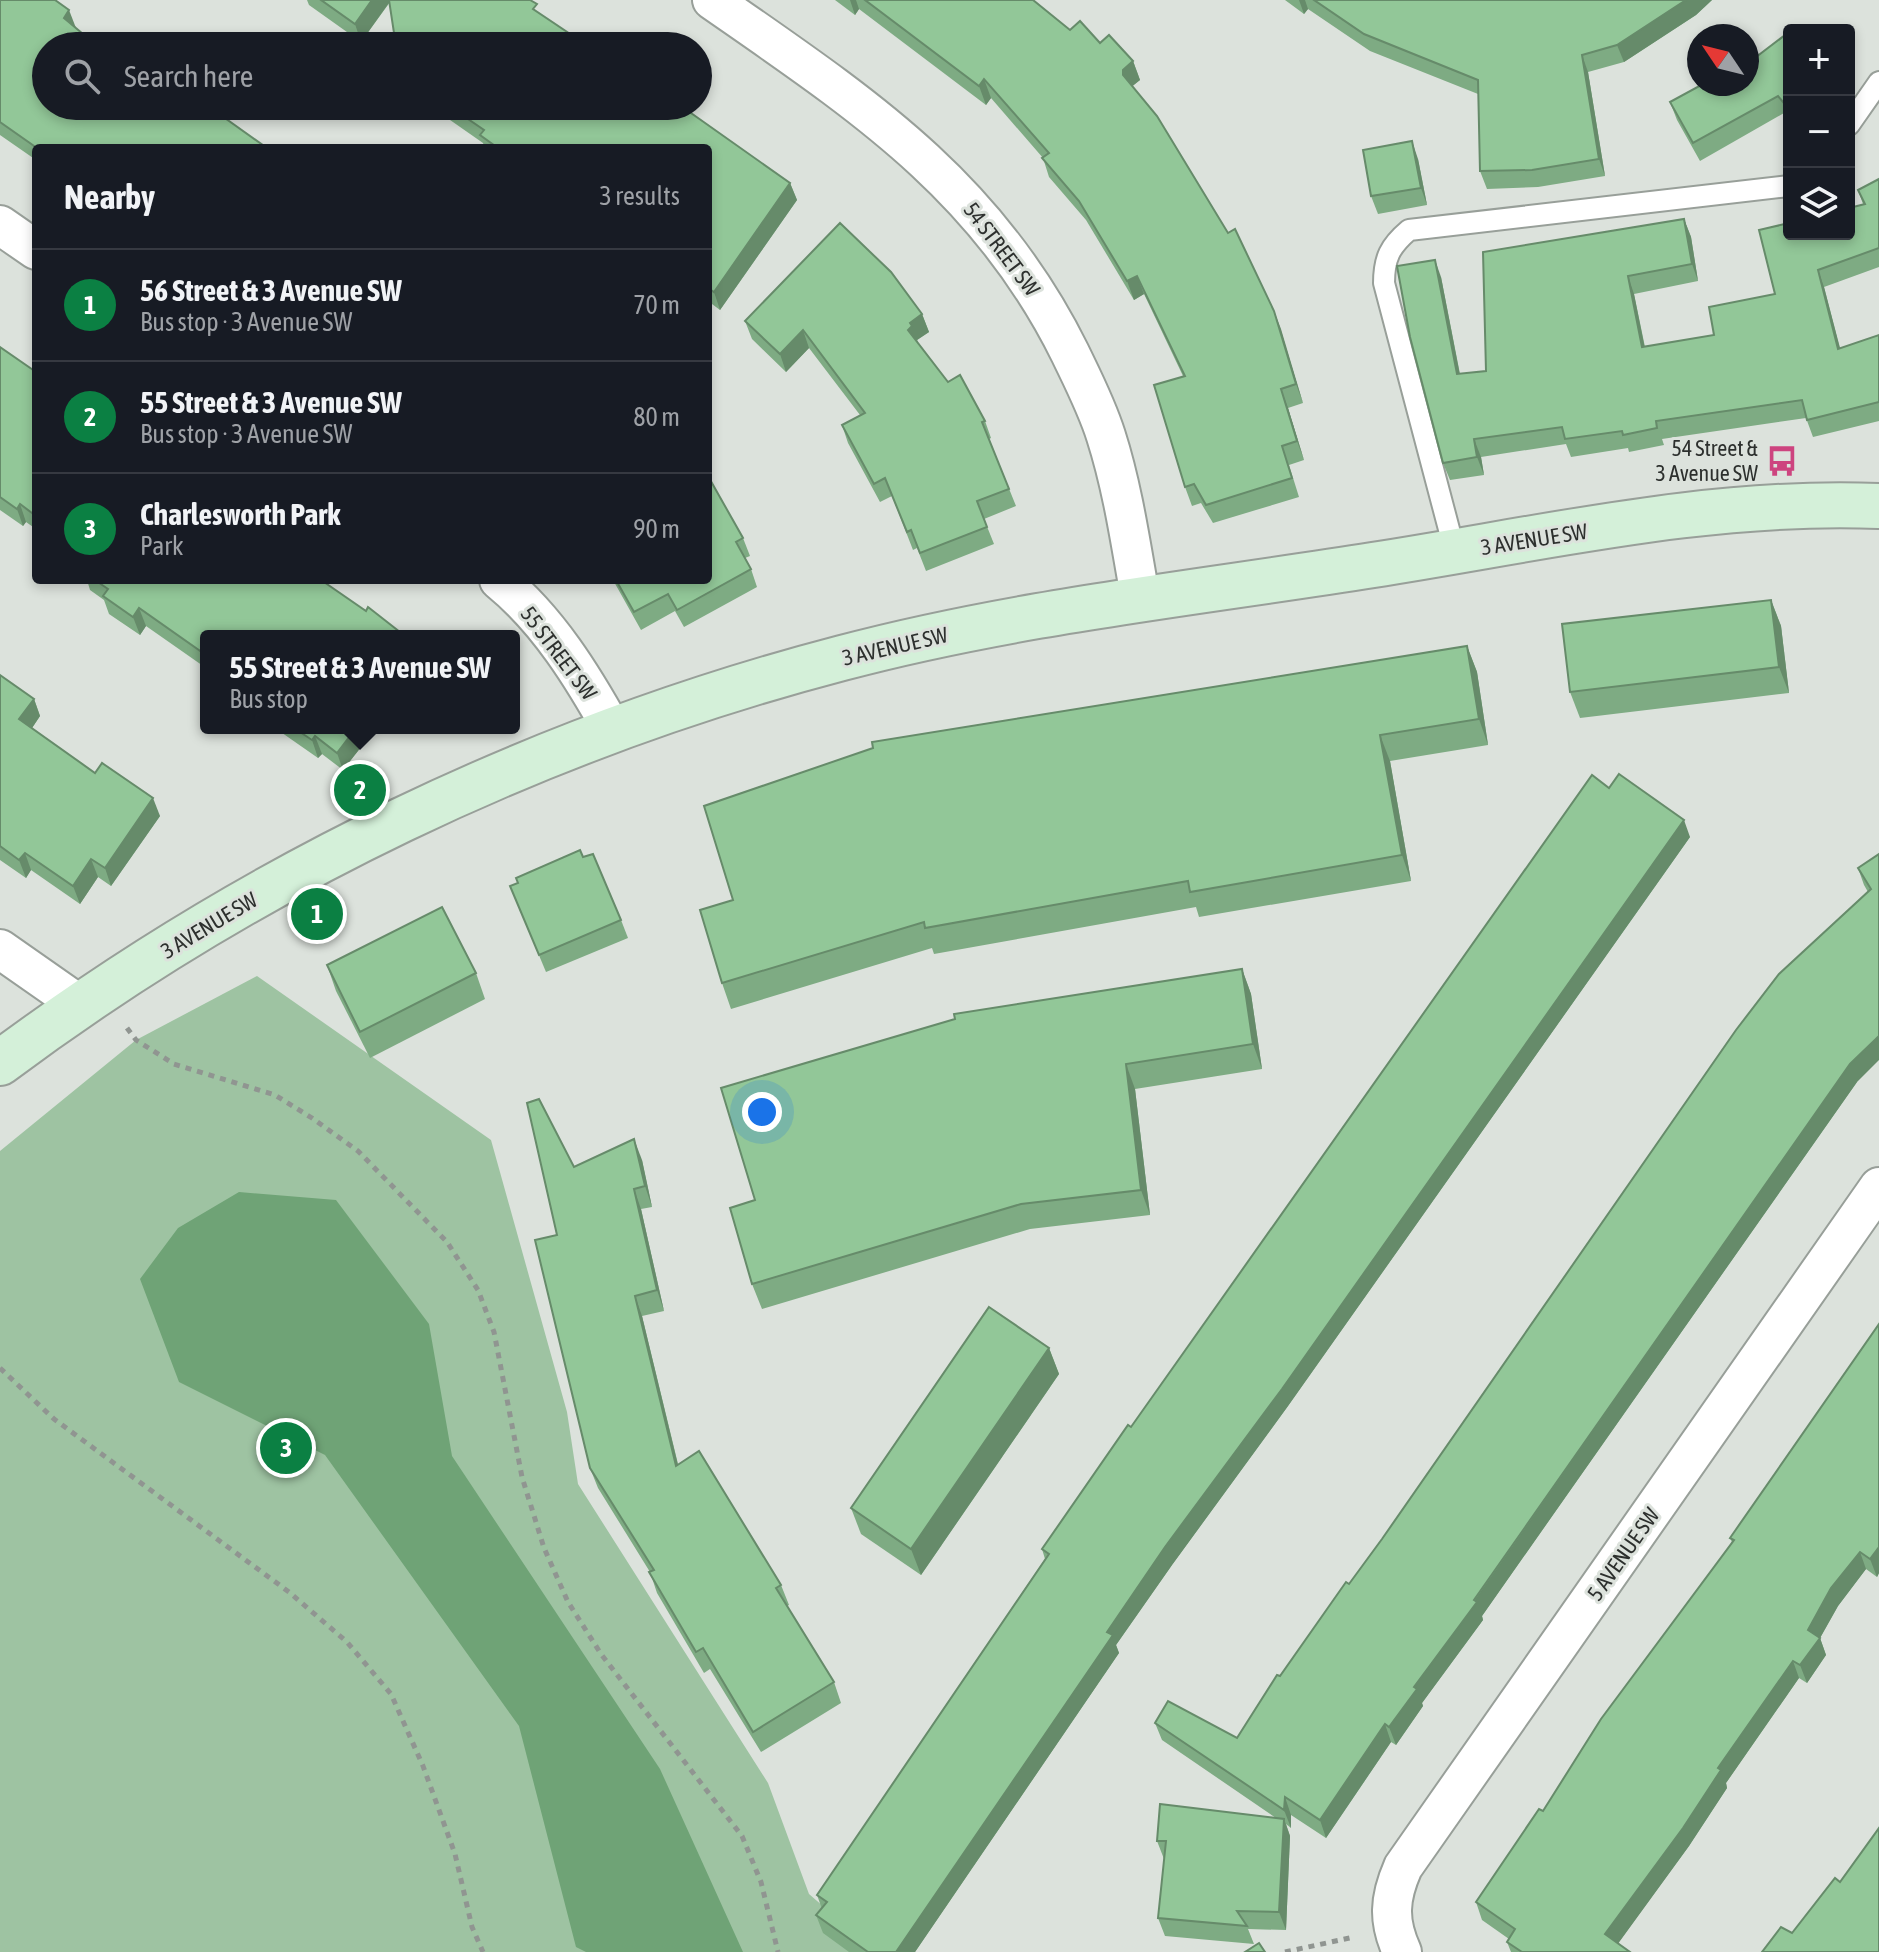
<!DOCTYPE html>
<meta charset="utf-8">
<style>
:root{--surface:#171b24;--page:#20242c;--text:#f1f3f6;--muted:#9ea1a6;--line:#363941;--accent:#0b8043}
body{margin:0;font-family:"Asap Condensed",sans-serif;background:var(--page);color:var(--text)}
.controls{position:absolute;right:24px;top:24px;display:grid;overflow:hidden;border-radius:8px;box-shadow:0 4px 12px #0003}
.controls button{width:72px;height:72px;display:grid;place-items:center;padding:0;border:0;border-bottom:2px solid var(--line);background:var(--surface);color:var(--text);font:40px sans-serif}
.compass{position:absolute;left:1687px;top:24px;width:72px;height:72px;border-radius:50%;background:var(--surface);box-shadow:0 4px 12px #0003;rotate:305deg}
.you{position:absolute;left:762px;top:1112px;width:28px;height:28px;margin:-20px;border:6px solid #fff;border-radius:50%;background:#1a73e8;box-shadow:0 0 0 12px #1a73e833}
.badge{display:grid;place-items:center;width:52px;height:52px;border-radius:50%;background:var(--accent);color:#fff;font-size:26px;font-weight:700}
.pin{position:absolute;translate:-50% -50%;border:4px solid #fff;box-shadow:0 2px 8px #0006}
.popup{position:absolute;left:200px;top:630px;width:320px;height:104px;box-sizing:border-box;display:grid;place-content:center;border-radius:8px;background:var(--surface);filter:drop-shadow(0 2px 6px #0005);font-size:26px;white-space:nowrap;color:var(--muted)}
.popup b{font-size:30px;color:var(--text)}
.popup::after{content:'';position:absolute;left:50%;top:100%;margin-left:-16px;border:16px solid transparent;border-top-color:var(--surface)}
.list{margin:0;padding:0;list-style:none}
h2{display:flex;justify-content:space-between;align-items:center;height:104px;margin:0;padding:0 32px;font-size:34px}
h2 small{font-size:26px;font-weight:400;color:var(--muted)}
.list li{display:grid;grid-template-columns:52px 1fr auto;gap:24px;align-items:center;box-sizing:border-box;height:112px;padding:0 32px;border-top:2px solid var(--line)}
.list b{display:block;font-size:30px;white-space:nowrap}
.list p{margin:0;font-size:26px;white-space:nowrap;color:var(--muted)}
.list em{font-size:26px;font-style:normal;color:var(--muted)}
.icon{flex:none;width:44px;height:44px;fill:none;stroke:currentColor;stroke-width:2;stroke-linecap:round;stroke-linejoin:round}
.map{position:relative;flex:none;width:1879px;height:1952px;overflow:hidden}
.search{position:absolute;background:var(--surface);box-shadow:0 4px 12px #0003;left:32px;top:32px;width:680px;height:88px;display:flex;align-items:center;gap:20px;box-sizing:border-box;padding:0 28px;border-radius:44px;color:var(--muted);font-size:30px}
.panel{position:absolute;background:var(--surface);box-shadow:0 4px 12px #0003;left:32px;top:144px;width:680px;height:440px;border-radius:8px}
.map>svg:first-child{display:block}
.green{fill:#9ec3a2}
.water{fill:#6fa376}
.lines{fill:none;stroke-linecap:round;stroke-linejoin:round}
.lane-casing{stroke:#989f99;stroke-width:24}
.street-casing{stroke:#989f99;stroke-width:42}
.secondary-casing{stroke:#989f99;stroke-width:48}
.path{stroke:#909591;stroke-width:5;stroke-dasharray:6 6;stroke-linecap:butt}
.lane{stroke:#fff;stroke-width:20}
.street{stroke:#fff;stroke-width:38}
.secondary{stroke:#d4f0d9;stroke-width:44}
.wall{fill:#7eab83}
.shaded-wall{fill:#668b6a}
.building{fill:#92c798;stroke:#668b6a;stroke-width:2}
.labels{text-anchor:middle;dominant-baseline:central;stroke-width:6;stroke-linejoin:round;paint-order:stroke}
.street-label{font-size:22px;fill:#2d302e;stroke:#dce2dc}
.poi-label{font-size:22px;fill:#2d302e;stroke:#dce2dc;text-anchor:end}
</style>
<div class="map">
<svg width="1879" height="1952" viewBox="0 0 1879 1952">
<rect width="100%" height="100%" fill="#dce2dc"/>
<path class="green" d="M257,976L491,1140L567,1412L578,1484L768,1783L809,1894L876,1952H0V1151L136,1040Z"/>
<path class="water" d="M239,1192L336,1200L429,1324L452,1456L660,1769L743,1952H586L576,1947L519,1726L325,1455L179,1382L140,1279L178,1228Z"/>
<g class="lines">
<defs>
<g id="lane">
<path d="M1849,125L1879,82"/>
<path d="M1455,552L1384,283C1384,258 1390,246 1409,230L1789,186"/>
</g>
<g id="street">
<path d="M712,0C860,103 987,185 1070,353C1083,380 1097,407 1106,436C1123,489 1131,546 1141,602"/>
<path d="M0,225L36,250"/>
<path d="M499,580C548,620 583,677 613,731"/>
<path d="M0,949L80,1005"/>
<path d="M1402,1952C1388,1921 1389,1899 1403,1867L1879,1187"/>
</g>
<path id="secondary" d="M0,1063C250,876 540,737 842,658C1015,612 1196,593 1373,565C1540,539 1709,499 1879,506"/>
</defs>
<use href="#lane" class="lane-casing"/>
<use href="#street" class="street-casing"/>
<use href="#secondary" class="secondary-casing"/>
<g class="path">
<path d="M127,1028L136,1040L174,1064L275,1095L312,1118L358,1151L447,1242L478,1290L494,1332L522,1477L544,1548L568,1602L601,1654L742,1836L761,1882L778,1952"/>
<path d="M0,1368L54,1419L289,1592L347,1642L391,1694L423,1766L455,1854L472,1927L483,1952"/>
<path d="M1285,1952L1354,1937"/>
</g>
<use href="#lane" class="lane"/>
<use href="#street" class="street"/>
<use href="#secondary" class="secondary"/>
</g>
<g class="wall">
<path d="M0,0L46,46L267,148H36V160L0,135Z"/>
<path d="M307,0H530L390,2L361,42L309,5Z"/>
<path d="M835,0H1033L1070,30L1100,43L1133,61L1140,80L1132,86L1274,311L1303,403L1288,408L1304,460L1289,465L1299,497L1213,523L1201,503L1192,506L1185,487L1183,376L1144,294L1134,300L1086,220L1049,177L1043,158L991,98L986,105L859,9L855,15Z"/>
<path d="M1285,0H1712L1696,15L1624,62L1588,72L1605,176L1538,187L1487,189L1480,171L1478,94L1370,51L1308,9L1304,14Z"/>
<path d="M1789,32V119L1784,113L1700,161L1677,120L1670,102L1719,86Z"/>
<path d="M430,106H681L790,183L797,200L720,310L708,301V148H485L483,143Z"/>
<path d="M1418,159L1427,205L1378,214L1371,196Z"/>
<path d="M1879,179V267L1824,287L1840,349L1879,335V421L1813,437L1806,418L1662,439L1664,445L1629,452L1628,448L1571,457L1566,444L1481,457L1484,475L1450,480L1443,463L1441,277L1460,374L1486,371L1684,219L1691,237L1698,281L1634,294L1645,347L1714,335L1775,294L1863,204L1858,190Z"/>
<path d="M922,314L929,332L917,340L918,343L948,382L985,421L991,438L989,439L1016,506L984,519L994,544L926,571L917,548L913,550L892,496L880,502L848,443L842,425L860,415L809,348L786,372L752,339L745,321Z"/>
<path d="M0,347L36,372V529L26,522L23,526L0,510Z"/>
<path d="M708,476L743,538L750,556L745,558L751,569L757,587L684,627L675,611L641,630L613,580H708Z"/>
<path d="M87,580H321L366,611L405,636H206V668L146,626L140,635L109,614L104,600L90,590Z"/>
<path d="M1771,600L1781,626L1789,693L1580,718L1570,692Z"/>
<path d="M1467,646L1477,672L1488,745L1390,761L1411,881L1199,917L1196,907L934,954L932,948L731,1009L722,983L733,900Z"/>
<path d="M0,675L34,699L40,716L32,728L95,773L160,816L111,886L98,877L80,904L31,870L26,878L0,860Z"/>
<path d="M275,728H376L343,770L322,754L318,758Z"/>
<path d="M1609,788L1690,837L1288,1406L1172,1565L1116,1645L1119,1653L915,1952H849L823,1933L816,1915L822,1909L817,1895L1045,1559L1042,1549L1131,1427Z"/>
<path d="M1879,854L1857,1082L1482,1616L1483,1620L1422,1703L1423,1706L1396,1745L1391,1742L1326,1838L1291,1815V1828L1286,1824L1290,1836L1286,1930L1248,1929L1254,1944L1165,1936L1158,1918L1164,1859L1157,1841L1276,1818L1162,1740L1155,1723L1237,1738L1280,1676L1868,892L1864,885L1858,868Z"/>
<path d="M583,857L621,920L628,938L546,972L510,886Z"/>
<path d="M327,965L476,973L485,999L370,1058L336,991Z"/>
<path d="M1242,969L1251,994L1262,1069L1135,1089L1150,1215L1030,1229L762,1309L752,1284L755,1200Z"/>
<path d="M642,1160L652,1207L641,1209L664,1311L642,1316L678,1464L781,1585L789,1605L787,1606L834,1682L841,1703L761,1752L710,1669L704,1673L657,1593L650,1572L598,1488L590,1468L557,1235L574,1167Z"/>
<path d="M1879,1324V1573L1877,1577L1866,1569L1838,1606L1820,1638L1826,1655L1807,1683L1799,1678L1726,1783L1727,1788L1689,1846L1618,1943L1630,1952H1511L1507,1942L1509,1939L1482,1920L1476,1902L1543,1811L1732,1542L1730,1538Z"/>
<path d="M1049,1348L1059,1374L921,1575L861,1534L851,1508Z"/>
</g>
<g class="shaded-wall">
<path d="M372,0H391L361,42L355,24Z"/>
<path d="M850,0H856L859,9L855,15Z"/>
<path d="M1299,0H1305L1308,9L1304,14Z"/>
<path d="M1686,0H1712L1696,15L1624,62L1617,45Z"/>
<path d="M69,10L76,28L64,18Z"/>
<path d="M1582,55L1588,72L1605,176L1599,159Z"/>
<path d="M1133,61L1140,80L1129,89L1123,75V70Z"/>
<path d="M984,79L991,98L986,105L979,86Z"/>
<path d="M1789,97V119L1783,102Z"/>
<path d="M1412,141L1418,159L1427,205L1421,188Z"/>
<path d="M790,183L797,200L720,310L714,292Z"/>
<path d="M1684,219L1691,237L1698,281L1692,264Z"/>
<path d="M1435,260L1441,277L1463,391L1457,374Z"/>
<path d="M1818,270L1824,287L1845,367L1838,349Z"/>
<path d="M1137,276L1144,294L1134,300L1127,281Z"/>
<path d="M1628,276L1634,294L1648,364L1642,347Z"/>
<path d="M1274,311L1281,329L1303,403L1296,384Z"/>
<path d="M922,314L929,332L917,340L918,344L908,330L910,323Z"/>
<path d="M803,330L809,348L786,372L780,354Z"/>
<path d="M1281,389L1288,408L1304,460L1297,441Z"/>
<path d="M1474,439L1481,457L1484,475L1477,457Z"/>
<path d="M20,504L26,522L23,526L17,509Z"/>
<path d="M1771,600L1781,626L1789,693L1779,667Z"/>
<path d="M139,608L146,626L140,635L133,617Z"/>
<path d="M1467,646L1477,672L1488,745L1479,719Z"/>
<path d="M34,699L40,716L26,737L19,719Z"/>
<path d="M356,728H376L343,770L337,753Z"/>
<path d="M1380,735L1390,761L1411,881L1402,855Z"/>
<path d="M315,736L322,754L318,758L312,740Z"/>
<path d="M153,798L160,816L111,886L105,868Z"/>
<path d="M1684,820L1690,837L1288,1406L1172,1565L1116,1645L1119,1653L915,1952H896L1107,1632L1165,1547Z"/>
<path d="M25,853L31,870L26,878L19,860Z"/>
<path d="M91,859L98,877L80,904L73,886Z"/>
<path d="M1242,969L1251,994L1262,1069L1253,1044Z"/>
<path d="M1879,1036V1060L1857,1082L1482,1616L1483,1620L1422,1703L1423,1706L1396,1745L1389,1727L1414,1687L1850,1064Z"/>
<path d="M1126,1064L1135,1089L1150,1215L1141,1190Z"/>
<path d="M634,1139L642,1160L652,1207L645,1186Z"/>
<path d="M634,1189L641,1209L664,1311L657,1290Z"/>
<path d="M635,1296L642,1316L683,1486L676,1466Z"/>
<path d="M1049,1348L1059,1374L921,1575L911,1549Z"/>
<path d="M1879,1547V1573L1877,1577L1870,1559Z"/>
<path d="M1860,1552L1866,1569L1838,1606L1820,1638L1826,1655L1807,1683L1800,1665L1808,1630L1831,1588Z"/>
<path d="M1793,1661L1799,1678L1726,1783L1727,1788L1689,1846L1612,1952L1605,1934L1718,1768Z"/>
<path d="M1385,1724L1391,1742L1326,1838L1320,1820Z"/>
<path d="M1285,1797L1291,1815V1828L1284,1810Z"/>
<path d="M1284,1819L1290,1836L1286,1930L1279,1912Z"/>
</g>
<g class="building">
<path d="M0,0H55L69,10L64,18L83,34L99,46H46V106H208L267,148H37L0,122Z"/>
<path d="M321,0H372L355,24Z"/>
<path d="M389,0H530L537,4L533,9L588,46H396Z"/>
<path d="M865,0H1033L1070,30L1080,21L1100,43L1109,35L1133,61L1123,70V75L1157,116L1228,233L1235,229L1274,311L1296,384L1281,389L1297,441L1282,446L1292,478L1206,505L1194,484L1185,487L1154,385L1185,376L1137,276L1127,281L1079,201L1042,158L1049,153L984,79L979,86Z"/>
<path d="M1314,0H1686L1617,45L1582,55L1599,159L1532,170L1480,171L1478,80L1364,34Z"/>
<path d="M1789,32V97L1783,102L1778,96L1693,143L1670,102L1703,84H1718L1719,86L1721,84H1747V64Z"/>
<path d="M449,106H681L790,183L714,292L708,288V148H498L480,135L484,130Z"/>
<path d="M1412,141L1421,188L1371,196L1363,150Z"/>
<path d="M1879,179V248L1818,270L1838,349L1879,335V402L1807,420L1802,400L1656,421L1657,428L1623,435L1622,431L1565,439L1562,427L1474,439L1477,457L1443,463L1410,337L1397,266L1435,260L1457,374L1486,371L1483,252L1684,219L1692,264L1628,276L1642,347L1714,335L1709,307L1775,294L1759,230L1789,223V234H1849V208L1865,204L1858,190Z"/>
<path d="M840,223L891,272L922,314L910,323L912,326L908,330L948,382L960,375L985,421L982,422L1009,489L977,501L987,527L920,553L911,530L907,532L885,478L874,484L842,425L865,413L803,330L780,354L745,321Z"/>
<path d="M0,347L36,372V516L20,504L17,509L0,497Z"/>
<path d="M708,476L743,538L736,542L751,569L677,610L668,594L634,612L616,580H708Z"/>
<path d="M95,580H321L366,611L368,607L405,636H206V655L139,608L133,617L103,596L108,589Z"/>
<path d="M1771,600L1779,667L1570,692L1562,624Z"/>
<path d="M1467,646L1479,719L1380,735L1402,855L1190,892L1188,881L925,928L924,922L722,983L700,910L733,900L704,806L873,748L872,742Z"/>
<path d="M0,675L34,699L19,719L95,773L102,763L153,798L105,868L91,859L73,886L25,853L19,860L0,846Z"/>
<path d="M294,728H356L337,753L315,736L312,740Z"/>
<path d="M1619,774L1684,820L1282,1389L1165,1547L1107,1632L1113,1635L896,1952H868L816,1915L827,1902L817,1895L1049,1554L1042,1549L1128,1425L1131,1427L1592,775L1609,788Z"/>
<path d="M580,850L583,857L593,854L621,920L539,955L510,886L518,883L516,878Z"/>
<path d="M1879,854V1036L1850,1064L1474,1600L1477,1602L1414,1687L1417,1689L1389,1727L1385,1724L1320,1820L1285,1797L1284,1810L1155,1723L1168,1701L1237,1738L1277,1675L1280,1676L1346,1582L1349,1584L1382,1539L1736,1030L1779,974L1871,889L1858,868Z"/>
<path d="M442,907L476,973L360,1032L327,965Z"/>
<path d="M1242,969L1253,1044L1126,1064L1141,1190L1021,1204L752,1284L730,1208L755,1200L721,1088L955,1019L954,1014Z"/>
<path d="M539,1099L574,1167L634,1139L645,1186L634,1189L657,1290L635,1296L676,1466L699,1451L781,1585L776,1588L834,1682L753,1732L703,1648L696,1652L649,1572L654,1570L590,1468L535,1240L557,1235L527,1103Z"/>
<path d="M989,1307L1049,1348L911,1549L851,1508Z"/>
<path d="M1879,1324V1547L1870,1559L1860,1552L1831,1588L1808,1630L1820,1638L1800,1665L1793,1661L1718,1768L1721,1770L1683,1828L1605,1934L1630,1952H1522L1507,1942L1515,1929L1476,1902L1539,1809L1543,1811L1601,1719L1734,1540L1730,1538Z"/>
<path d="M1160,1804L1284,1819L1279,1912L1237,1911L1247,1926L1158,1918L1166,1841H1157Z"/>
<path d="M1879,1828V1952H1762L1781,1927L1792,1933L1835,1878L1840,1882Z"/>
<path d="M1259,1943L1265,1952H1245Z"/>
</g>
<defs>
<symbol id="bus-bare" viewBox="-9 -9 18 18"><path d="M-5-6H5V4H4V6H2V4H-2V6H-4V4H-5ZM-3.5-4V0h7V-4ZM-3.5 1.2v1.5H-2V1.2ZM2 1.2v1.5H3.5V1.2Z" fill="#cd447f" stroke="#dce2dc" stroke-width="2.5" paint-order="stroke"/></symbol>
</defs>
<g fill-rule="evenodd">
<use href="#bus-bare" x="1760" y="439" width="44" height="44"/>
</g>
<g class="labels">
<g class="street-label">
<text transform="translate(1002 249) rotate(53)">54 STREET SW</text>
<text transform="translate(1534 539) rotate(-9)">3 AVENUE SW</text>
<text transform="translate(895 646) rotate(-13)">3 AVENUE SW</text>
<text transform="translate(559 653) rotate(53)">55 STREET SW</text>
<text transform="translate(209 925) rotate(-31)">3 AVENUE SW</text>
<text transform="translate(1623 1554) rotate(-55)">5 AVENUE SW</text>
</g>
<g class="poi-label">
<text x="1758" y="448">54 Street &amp;<tspan x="1758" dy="25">3 Avenue SW</tspan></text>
</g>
</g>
</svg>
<div class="controls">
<button>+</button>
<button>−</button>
<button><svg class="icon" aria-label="layers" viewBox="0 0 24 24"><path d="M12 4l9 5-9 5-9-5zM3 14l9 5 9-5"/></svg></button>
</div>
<svg class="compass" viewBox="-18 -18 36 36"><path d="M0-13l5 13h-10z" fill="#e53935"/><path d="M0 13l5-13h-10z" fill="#9ea1a6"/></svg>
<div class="you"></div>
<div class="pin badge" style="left:317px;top:914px">1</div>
<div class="pin badge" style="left:360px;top:790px">2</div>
<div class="popup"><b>55 Street &amp; 3 Avenue SW</b>Bus stop</div>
<div class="pin badge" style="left:286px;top:1448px">3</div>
<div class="search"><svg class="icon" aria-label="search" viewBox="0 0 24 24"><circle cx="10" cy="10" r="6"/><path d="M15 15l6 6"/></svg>Search here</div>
<section class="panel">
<h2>Nearby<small>3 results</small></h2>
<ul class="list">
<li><span class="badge">1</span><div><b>56 Street &amp; 3 Avenue SW</b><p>Bus stop · 3 Avenue SW</p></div><em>70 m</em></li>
<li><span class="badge">2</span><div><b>55 Street &amp; 3 Avenue SW</b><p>Bus stop · 3 Avenue SW</p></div><em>80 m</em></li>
<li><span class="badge">3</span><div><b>Charlesworth Park</b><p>Park</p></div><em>90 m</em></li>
</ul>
</section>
</div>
